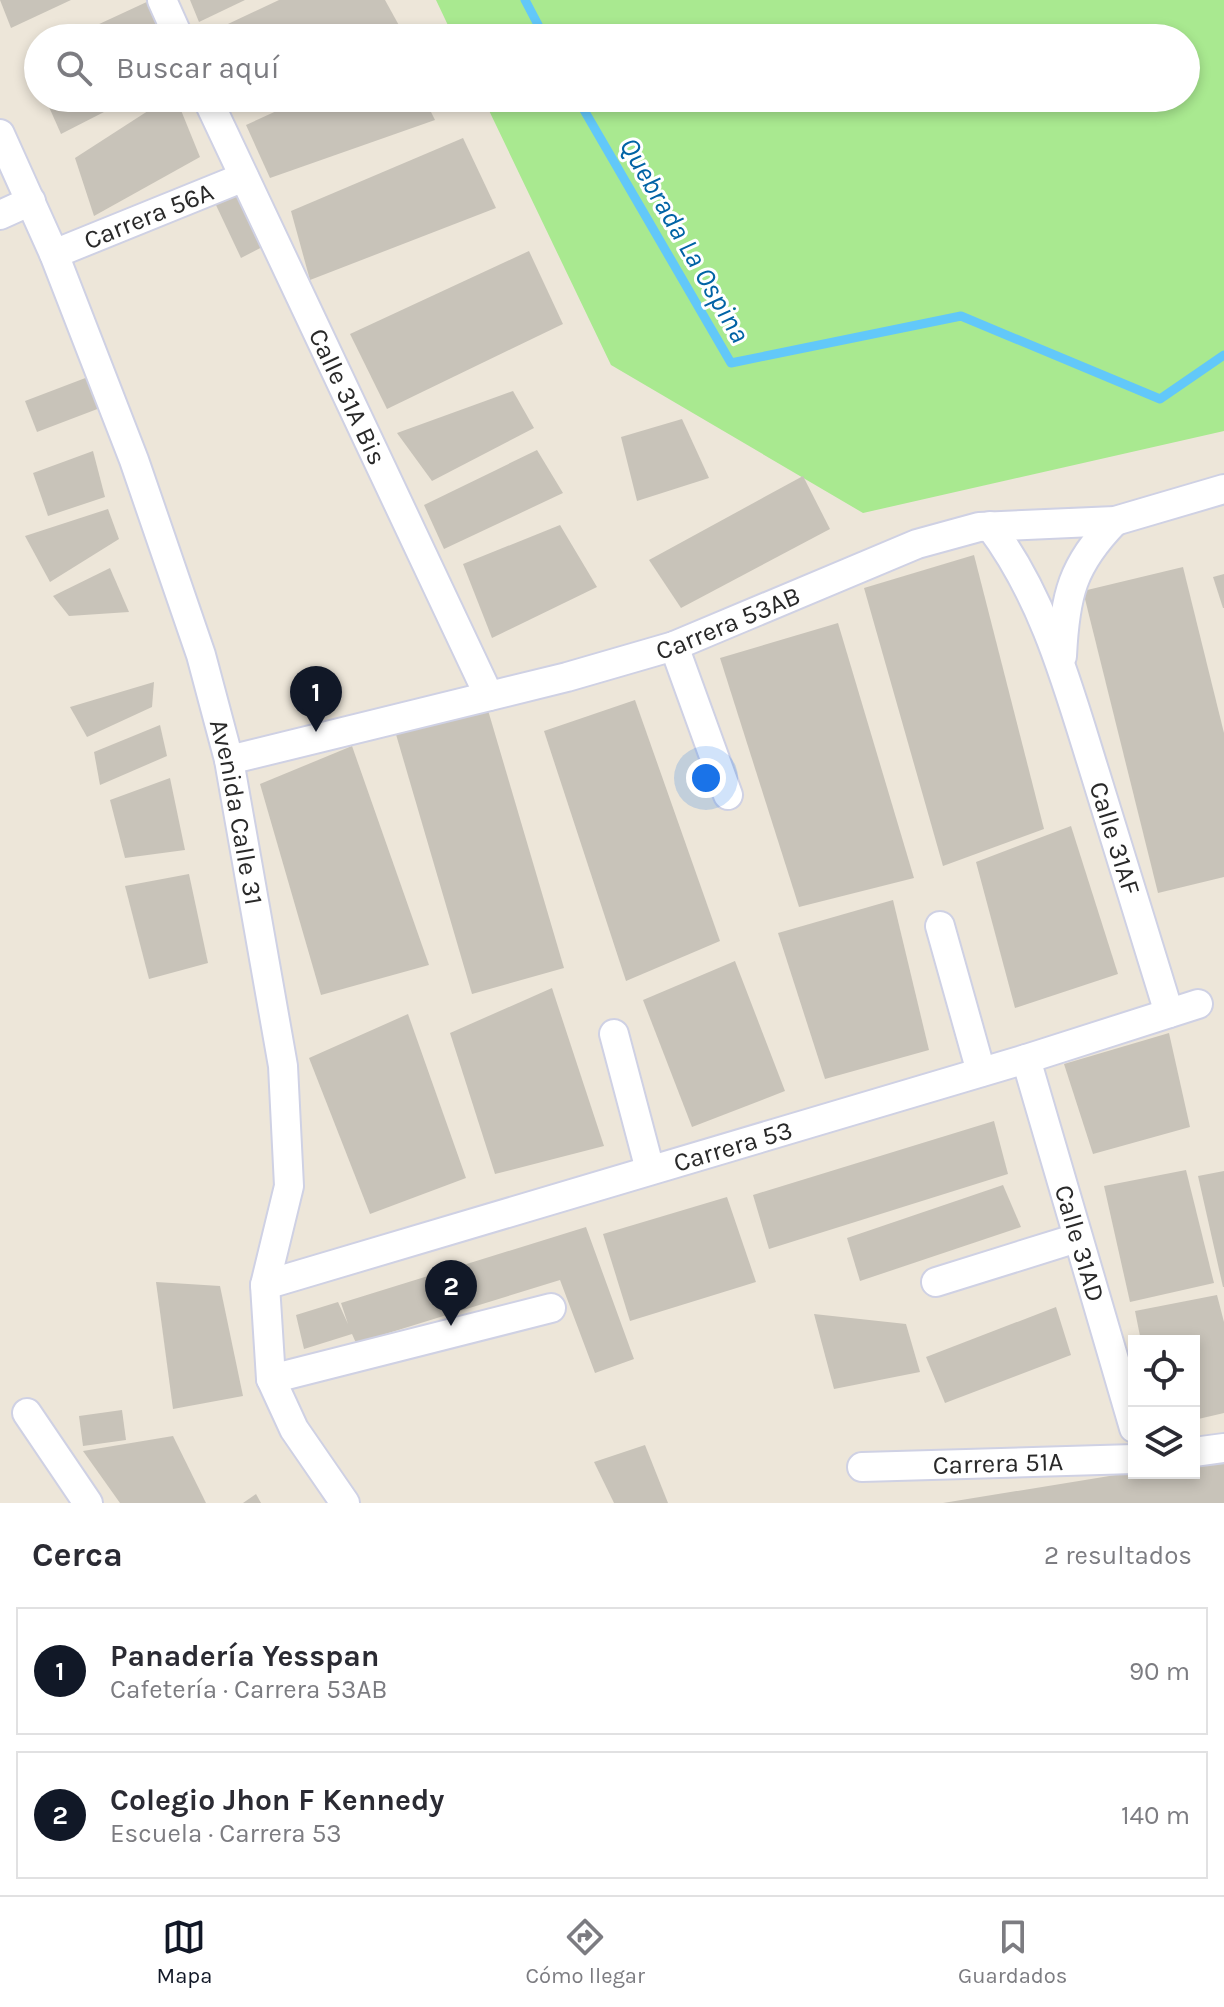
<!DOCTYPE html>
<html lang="es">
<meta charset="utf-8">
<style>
:root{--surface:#fff;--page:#f2f2f3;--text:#2b2b33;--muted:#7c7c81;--line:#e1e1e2;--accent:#111827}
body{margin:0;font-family:Karla,sans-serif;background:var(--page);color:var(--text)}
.controls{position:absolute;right:24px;bottom:24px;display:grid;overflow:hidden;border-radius:0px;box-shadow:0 4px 12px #0003}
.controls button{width:72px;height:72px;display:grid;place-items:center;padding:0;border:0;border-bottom:2px solid var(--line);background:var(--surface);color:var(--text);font:40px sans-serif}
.you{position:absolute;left:706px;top:778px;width:28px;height:28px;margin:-20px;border:6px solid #fff;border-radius:50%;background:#1a73e8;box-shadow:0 0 0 12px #1a73e833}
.badge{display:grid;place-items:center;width:52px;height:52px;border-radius:50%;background:var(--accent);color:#fff;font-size:26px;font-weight:700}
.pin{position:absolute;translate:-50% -66px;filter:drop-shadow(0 2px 4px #0008)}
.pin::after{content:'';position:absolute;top:42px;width:28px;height:24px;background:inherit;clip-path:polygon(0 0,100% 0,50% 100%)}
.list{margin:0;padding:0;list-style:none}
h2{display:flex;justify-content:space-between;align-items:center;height:104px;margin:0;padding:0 32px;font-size:34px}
h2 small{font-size:26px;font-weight:400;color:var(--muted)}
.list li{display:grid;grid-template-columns:52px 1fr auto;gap:24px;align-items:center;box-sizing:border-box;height:128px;margin:0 16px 16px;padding:0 16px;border:2px solid var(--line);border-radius:0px}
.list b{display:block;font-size:30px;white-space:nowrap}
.list p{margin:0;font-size:26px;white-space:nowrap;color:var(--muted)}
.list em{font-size:26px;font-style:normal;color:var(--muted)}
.icon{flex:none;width:44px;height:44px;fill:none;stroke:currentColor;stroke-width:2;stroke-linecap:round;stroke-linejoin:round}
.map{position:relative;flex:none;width:1224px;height:1503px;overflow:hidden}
.search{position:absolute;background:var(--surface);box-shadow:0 4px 12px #0003;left:24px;right:24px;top:24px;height:88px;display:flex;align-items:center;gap:20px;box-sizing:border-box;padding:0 28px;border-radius:44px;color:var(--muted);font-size:30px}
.sheet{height:392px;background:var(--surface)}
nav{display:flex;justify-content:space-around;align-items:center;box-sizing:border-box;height:112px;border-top:2px solid var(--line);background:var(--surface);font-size:22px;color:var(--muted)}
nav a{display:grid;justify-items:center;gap:4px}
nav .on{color:var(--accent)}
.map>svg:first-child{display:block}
.green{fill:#a9e990}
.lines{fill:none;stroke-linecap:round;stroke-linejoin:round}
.stream{stroke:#62c8f9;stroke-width:9}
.building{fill:#c8c3b9}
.minor-casing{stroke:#cfd1e4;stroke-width:32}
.minor{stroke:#fff;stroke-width:28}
.labels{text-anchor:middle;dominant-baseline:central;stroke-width:6;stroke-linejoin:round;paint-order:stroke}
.street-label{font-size:26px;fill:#292929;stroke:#fff}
.water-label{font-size:28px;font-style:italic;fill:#0163a5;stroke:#fff}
</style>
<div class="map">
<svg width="1224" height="1503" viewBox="0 0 1224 1503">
<rect width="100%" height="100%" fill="#ede6d9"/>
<path class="green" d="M436,0H1224V431L863,513L611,365L483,98H1186V38H454Z"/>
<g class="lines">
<g class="stream">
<path d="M525,0L545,38"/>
<path d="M577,98L731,363L961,316L1160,399L1224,355"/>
</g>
</g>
<g class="building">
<path d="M0,0H71L11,28Z"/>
<path d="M151,0L162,35L157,38H69Z"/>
<path d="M190,0H245L199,22Z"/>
<path d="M279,0H385L401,29L381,38H213L211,32Z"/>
<path d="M38,52V83L27,57Z"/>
<path d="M45,98H97L104,112L61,134Z"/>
<path d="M168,98H176L200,157L94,216L75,158Z"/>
<path d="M305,98H424L435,120L270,178L246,125Z"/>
<path d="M463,138L496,208L310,280L291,211Z"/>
<path d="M244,191L268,244L241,258L215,203Z"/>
<path d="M529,251L563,324L387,409L350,334Z"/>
<path d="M88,377L100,408L37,432L25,401Z"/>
<path d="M513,391L534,428L432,481L397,433Z"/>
<path d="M682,419L709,478L637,501L621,437Z"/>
<path d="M537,450L563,493L444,549L424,505Z"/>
<path d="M93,451L105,497L48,516L33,473Z"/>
<path d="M803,476L830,529L681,608L649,560Z"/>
<path d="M108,509L119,539L50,582L25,536Z"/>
<path d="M560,525L597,587L492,638L463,564Z"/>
<path d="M974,555L1044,829L943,866L864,588Z"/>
<path d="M1183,567L1224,733V877L1158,893L1083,591Z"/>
<path d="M110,568L129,612L69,616L53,596Z"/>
<path d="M1224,574V608H1223L1213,577Z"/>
<path d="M838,623L914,878L799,907L720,658Z"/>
<path d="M154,682L152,707L87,737L70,707Z"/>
<path d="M485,700L564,968L472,994L395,731Z"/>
<path d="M635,700L720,941L626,981L544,731Z"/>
<path d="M160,725L167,756L100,785L94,752Z"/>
<path d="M352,746L429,965L321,995L260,784Z"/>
<path d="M170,778L185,850L125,858L110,800Z"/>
<path d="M1071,826L1118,974L1015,1008L976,862Z"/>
<path d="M189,874L208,963L149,979L125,886Z"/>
<path d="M893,900L929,1050L825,1079L778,933Z"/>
<path d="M735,961L785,1091L692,1127L643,1000Z"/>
<path d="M552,988L604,1146L495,1174L450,1033Z"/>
<path d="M408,1014L466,1178L370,1214L309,1058Z"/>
<path d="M1169,1033L1190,1127L1093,1154L1064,1064Z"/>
<path d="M994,1121L1008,1174L769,1249L753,1195Z"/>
<path d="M1186,1170L1214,1283L1130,1302L1104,1186Z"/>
<path d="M1224,1171V1287H1223L1198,1176Z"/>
<path d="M1003,1185L1021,1227L860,1281L847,1238Z"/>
<path d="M727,1197L756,1282L630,1321L603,1234Z"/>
<path d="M586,1227L634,1359L595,1373L560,1280L356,1343L352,1334L304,1349L296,1315L338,1302L348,1324L341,1303Z"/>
<path d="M156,1282L220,1286L243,1396L173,1409Z"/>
<path d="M1217,1295L1224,1322V1413L1194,1420V1341H1141L1135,1311Z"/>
<path d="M1056,1307L1071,1355L945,1403L926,1357Z"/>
<path d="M814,1314L906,1324L920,1372L834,1389Z"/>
<path d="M122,1410L126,1440L83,1446L79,1416Z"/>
<path d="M173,1436L206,1503H120L83,1451Z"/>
<path d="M645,1445L668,1503H614L594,1462Z"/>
<path d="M1224,1458V1503H943L1134,1472L1194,1473V1463Z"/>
<path d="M256,1494L261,1503H243Z"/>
</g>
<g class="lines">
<defs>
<g id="minor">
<path d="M162,0L179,38"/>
<path id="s1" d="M207,98L489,696"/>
<path id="s2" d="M0,134L54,254L134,460L201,655L229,760L283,1066L289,1186L265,1285L271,1379L294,1429L345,1503"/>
<path d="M0,215L31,201"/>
<path id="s3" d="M54,254L244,177"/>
<path id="s4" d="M990,526C1045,599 1068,687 1095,773C1120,853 1144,933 1169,1013"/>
<path d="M674,646L728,795"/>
<path d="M1062,656C1065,595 1072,565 1115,521"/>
<path id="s5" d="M229,760L567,677L674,646L917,544L979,527L1115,521L1224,489"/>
<path d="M940,926L981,1072"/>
<path d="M614,1034L650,1170"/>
<path id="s6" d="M1026,1059L1134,1428"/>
<path d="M936,1282L1077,1238"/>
<path id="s7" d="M265,1285L1026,1059L1198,1004"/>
<path d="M271,1379L551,1308"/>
<path d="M27,1413L88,1503"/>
<path d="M1194,1452L1224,1448"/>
<path id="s8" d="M862,1467L1134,1459"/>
</g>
</defs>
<use href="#minor" class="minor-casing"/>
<use href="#minor" class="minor"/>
</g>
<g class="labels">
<g class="street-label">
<text stroke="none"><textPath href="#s3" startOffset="102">Carrera 56A</textPath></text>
<text stroke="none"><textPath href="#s1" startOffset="330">Calle 31A Bis</textPath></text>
<text stroke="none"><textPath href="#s5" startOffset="518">Carrera 53AB</textPath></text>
<text stroke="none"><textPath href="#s2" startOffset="720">Avenida Calle 31</textPath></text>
<text stroke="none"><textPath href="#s4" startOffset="338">Calle 31AF</textPath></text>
<text stroke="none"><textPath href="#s7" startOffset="488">Carrera 53</textPath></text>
<text stroke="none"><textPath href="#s6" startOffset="192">Calle 31AD</textPath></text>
<text stroke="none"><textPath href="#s8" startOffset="136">Carrera 51A</textPath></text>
</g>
<g class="water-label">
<text transform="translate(685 240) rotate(60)">Quebrada La Ospina</text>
</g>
</g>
</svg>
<div class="controls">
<button><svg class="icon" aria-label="locate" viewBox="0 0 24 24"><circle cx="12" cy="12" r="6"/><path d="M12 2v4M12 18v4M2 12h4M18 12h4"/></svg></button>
<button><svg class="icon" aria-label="layers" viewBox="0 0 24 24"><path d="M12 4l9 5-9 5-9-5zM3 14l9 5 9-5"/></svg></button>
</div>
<div class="you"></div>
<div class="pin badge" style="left:316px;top:732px">1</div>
<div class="pin badge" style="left:451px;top:1326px">2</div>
<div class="search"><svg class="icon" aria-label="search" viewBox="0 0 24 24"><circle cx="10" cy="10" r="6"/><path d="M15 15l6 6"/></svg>Buscar aquí</div>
</div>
<section class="sheet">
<h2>Cerca<small>2 resultados</small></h2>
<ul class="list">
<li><span class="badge">1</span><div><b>Panadería Yesspan</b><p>Cafetería · Carrera 53AB</p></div><em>90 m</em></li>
<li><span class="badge">2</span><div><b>Colegio Jhon F Kennedy</b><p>Escuela · Carrera 53</p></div><em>140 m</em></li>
</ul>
</section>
<nav>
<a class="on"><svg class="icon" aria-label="map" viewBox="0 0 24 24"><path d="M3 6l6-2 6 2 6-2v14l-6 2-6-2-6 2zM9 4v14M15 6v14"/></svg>Mapa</a>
<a><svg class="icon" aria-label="directions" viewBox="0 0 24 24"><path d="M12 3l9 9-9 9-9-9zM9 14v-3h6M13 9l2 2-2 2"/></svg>Cómo llegar</a>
<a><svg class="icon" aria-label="saved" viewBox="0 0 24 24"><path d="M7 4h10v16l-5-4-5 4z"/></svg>Guardados</a>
</nav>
